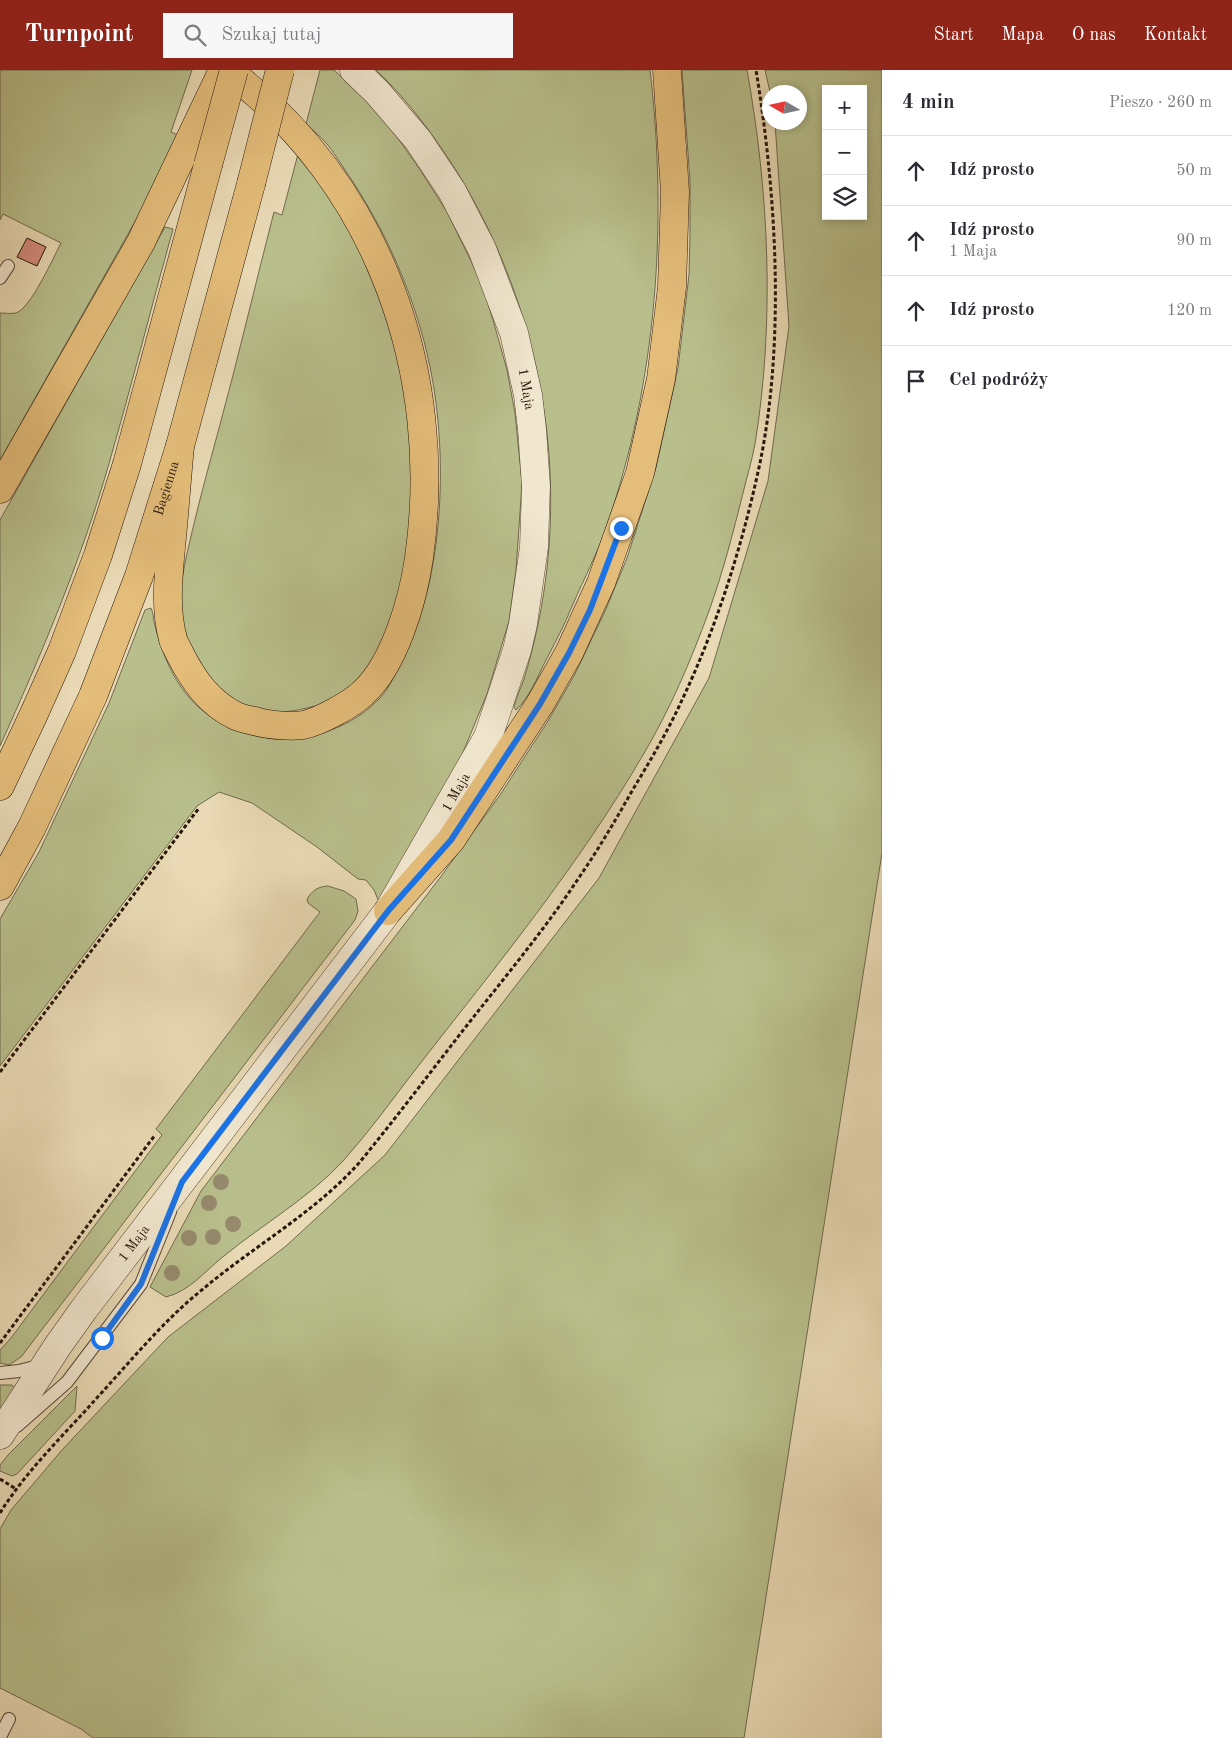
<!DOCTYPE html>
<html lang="pl">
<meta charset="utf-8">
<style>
:root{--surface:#fff;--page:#f7f7f7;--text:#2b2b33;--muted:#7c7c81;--line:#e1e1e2;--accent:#8f2418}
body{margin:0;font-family:"Old Standard TT",serif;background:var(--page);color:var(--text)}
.controls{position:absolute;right:15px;top:15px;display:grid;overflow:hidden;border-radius:0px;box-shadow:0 2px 8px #0003}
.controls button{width:45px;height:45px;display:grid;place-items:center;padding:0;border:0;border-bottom:1px solid var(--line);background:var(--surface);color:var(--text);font:25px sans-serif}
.compass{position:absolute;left:762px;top:15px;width:45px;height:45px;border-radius:50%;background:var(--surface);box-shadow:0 2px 8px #0003;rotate:279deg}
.stop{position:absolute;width:15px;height:15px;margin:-11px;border:4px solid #1a73e8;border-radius:50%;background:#fff}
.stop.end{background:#1a73e8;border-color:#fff;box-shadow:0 1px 5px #0008}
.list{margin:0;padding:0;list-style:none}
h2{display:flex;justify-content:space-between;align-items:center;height:65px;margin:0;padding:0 20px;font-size:21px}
h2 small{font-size:16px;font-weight:400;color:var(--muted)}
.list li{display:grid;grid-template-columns:32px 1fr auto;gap:15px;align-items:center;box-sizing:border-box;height:70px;padding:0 20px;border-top:1px solid var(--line)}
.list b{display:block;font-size:19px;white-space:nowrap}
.list p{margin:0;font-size:16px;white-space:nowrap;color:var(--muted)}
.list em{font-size:16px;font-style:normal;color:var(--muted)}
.icon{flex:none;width:28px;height:28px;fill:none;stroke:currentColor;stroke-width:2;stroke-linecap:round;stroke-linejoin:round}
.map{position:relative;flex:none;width:882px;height:1668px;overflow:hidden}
header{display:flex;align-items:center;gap:30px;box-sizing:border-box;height:70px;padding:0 25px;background:var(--accent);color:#fff}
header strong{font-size:24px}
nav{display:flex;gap:28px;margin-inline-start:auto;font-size:18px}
.search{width:350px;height:45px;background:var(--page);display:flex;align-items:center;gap:12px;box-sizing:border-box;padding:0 18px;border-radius:0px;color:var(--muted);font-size:19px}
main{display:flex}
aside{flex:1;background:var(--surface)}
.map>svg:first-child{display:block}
.green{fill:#b8bf8c;stroke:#706a4c;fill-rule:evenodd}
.building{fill:#d58a7d;stroke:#27160b}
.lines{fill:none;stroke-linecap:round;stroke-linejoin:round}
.service-casing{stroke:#584736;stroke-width:14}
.tertiary-casing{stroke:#584736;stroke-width:29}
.primary-casing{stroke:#27160b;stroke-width:29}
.path{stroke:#27160b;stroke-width:3;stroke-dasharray:4 2.5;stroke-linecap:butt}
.service{stroke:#f1e7cf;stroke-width:12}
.tertiary{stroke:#f1e7cf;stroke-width:28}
.primary{stroke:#e4bd7a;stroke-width:28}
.primary-bridge-casing{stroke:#27160b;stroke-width:29;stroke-linecap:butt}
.primary-bridge{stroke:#e4bd7a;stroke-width:28}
.tree{fill:#968a6d}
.route{stroke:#1a73e8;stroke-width:6}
.labels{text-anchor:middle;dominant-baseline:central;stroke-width:4.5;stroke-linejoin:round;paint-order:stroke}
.street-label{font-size:14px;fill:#27160b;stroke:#f1e7cf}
</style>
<header>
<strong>Turnpoint</strong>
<div class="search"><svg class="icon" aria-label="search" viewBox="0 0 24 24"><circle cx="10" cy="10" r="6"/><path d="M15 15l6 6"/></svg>Szukaj tutaj</div>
<nav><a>Start</a><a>Mapa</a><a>O nas</a><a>Kontakt</a></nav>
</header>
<main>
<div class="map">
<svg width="882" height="1668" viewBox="0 0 882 1668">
<rect width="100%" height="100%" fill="#e9dab5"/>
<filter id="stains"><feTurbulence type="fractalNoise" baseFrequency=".004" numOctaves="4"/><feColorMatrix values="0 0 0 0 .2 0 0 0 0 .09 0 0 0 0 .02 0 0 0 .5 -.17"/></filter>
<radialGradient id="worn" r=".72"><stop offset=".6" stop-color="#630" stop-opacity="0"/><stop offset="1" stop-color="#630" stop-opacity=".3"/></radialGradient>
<g class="green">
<path d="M0,0H192L171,62L178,65L149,127L0,390V243C5,243 11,244 16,243C31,238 53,188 61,173L3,144L0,150Z"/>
<path d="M320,0H334L366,30L392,60L419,98L447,142L472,193L484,221L493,250L507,300L515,343L522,413L516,500L509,551L487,624L459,692L379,832L374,820L366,810L358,809L317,777L252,733L219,722L197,736L0,996V849L39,782L109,633L145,540L151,538C154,544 153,550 155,556C160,576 169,600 181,617C203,649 238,666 276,669C294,671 314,667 331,660C350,653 367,642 381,627C388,619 393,609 398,599C444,517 449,388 430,297C416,228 385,158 345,100C339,91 333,81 326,73C320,66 313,60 306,54Z"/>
<path d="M376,0H650C668,154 657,311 606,458C597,484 584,509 573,534C565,554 555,573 545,592C537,608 529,628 516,640L514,637C516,627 521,618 524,609C535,573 543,535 547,498C562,362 531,227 462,110C438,71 410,32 376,0Z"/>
<path d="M682,0H747C769,122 775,252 755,374C752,390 747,407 743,423C733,463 723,502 709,541C691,590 670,640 643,685C579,795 497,895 419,995C394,1027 370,1061 343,1091C309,1128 263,1154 224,1186C205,1201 190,1221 166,1227L150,1217L201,1121L442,805L500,725L548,651L574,606L606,539L627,488L656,398L678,298L689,205L690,164V111Z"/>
<path d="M765,0H882V783L744,1668H93L81,1659L0,1618V1459L11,1440L62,1380L168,1267L286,1176L385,1085L599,808L709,608L768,411L789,256L775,53L800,52V22H770ZM826,19H863V146H826Z"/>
<path d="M298,84C317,108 336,133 350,159C357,172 362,186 367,199C383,235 394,271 402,309C405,321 408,333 410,345C416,399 414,456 402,509C395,539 380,587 360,610C345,625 327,634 307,638C289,642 270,645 253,639C215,627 184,579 181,540C179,513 186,488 192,462C200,428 209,395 218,362C238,289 255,215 274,142L282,145Z"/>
<path d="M165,157L173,159C151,238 131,318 108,397C80,493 41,585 0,676V450Z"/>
<path d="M328,816L344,821L356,829L358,841L355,850L21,1287L9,1295L0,1293V1280L11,1268L162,1065L156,1059L320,842L308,833L307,829C313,820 317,817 328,816Z"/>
<path d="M0,1315H12L15,1318L0,1340Z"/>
<path d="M77,1316L75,1341L17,1404L12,1406L0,1401V1395L8,1385Z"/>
</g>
<path class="building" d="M27,168L46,177L37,196L17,187Z"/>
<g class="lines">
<defs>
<g id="service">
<path d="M0,208L8,196"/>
<path d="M0,1303L19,1301L42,1295"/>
<path d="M17,1356L67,1312L141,1214L170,1142"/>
<path d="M0,1667L9,1649"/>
</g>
<g id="tertiary">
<path id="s1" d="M0,1365L57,1277L84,1239L388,841L488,667L517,580L523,554L534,477L536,416L532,359L528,325L514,263L482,179L452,121L418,70L377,22L354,0"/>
</g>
<g id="primary">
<path d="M180,376C177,407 175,437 172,467C169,500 164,537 173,569C174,574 178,579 180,584C193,610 209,633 236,646C243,649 251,650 258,652C270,655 291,657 303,655C319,652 352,634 363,623C395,594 413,529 419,488C445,303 379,113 227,0"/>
<path d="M0,419L141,172L223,0"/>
<path d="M0,716L33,646L62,581L98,485L127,394L208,95"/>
<path id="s2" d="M0,816L32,757L93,626L139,506L180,376L251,114"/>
<path d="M388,841L451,770L540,634L569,583L601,513L640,403L661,309L672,217L675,122L667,0"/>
</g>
</defs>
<use href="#service" class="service-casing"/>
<use href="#tertiary" class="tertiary-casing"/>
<use href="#primary" class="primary-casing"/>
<g class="path">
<path d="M0,1002L199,738"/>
<path d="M0,1273L155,1065"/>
<path d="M0,1409L16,1419"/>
<path d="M0,1443C26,1401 63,1366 95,1330C130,1292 163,1251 203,1219C254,1176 314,1143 359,1093C396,1048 432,1000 468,954C505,907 545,859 578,809C598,780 615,751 632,721C650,691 668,661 682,630C718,554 744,470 761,388C785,266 776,122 756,0"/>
</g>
<use href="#service" class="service"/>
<use href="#tertiary" class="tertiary"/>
<use href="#primary" class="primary"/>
<defs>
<g id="primary-bridge">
<path d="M208,95L234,0"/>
<path d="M251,114L280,0"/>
</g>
</defs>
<use href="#primary-bridge" class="primary-bridge-casing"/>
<use href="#primary-bridge" class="primary-bridge"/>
</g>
<g class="tree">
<circle cx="221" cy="1112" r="8"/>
<circle cx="209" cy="1133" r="8"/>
<circle cx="233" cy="1154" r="8"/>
<circle cx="213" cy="1167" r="8"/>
<circle cx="189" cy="1168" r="8"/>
<circle cx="172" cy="1203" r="8"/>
</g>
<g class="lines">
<path class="route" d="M102,1268L141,1214L182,1112L388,841L451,770L540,634L569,583L590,540L621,458"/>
</g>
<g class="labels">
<g class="street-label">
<text transform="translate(526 319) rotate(80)">1 Maja</text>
<text stroke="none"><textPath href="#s2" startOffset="432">Bagienna</textPath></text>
<text stroke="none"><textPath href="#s1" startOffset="789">1 Maja</textPath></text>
<text stroke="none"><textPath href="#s1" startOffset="234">1 Maja</textPath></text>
</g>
</g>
<rect width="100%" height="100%" filter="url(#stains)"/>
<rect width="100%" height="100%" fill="url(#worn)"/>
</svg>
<div class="controls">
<button>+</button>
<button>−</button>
<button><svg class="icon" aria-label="layers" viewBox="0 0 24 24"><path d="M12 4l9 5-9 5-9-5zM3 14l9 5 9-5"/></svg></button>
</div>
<svg class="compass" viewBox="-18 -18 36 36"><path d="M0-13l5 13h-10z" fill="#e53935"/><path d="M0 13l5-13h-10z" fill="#7c7c81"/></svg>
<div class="stop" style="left:102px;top:1268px"></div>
<div class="stop end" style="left:621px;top:458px"></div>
</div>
<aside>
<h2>4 min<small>Pieszo · 260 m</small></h2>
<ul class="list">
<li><svg class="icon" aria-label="ahead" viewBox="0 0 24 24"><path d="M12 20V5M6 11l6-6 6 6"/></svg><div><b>Idź prosto</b></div><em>50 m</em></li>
<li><svg class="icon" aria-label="ahead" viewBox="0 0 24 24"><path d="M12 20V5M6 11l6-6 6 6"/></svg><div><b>Idź prosto</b><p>1 Maja</p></div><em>90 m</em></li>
<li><svg class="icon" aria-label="ahead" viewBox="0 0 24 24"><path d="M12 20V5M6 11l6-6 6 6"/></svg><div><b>Idź prosto</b></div><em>120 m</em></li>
<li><svg class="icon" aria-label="arrive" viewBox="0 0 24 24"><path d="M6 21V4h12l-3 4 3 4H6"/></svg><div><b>Cel podróży</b></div></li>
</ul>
</aside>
</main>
